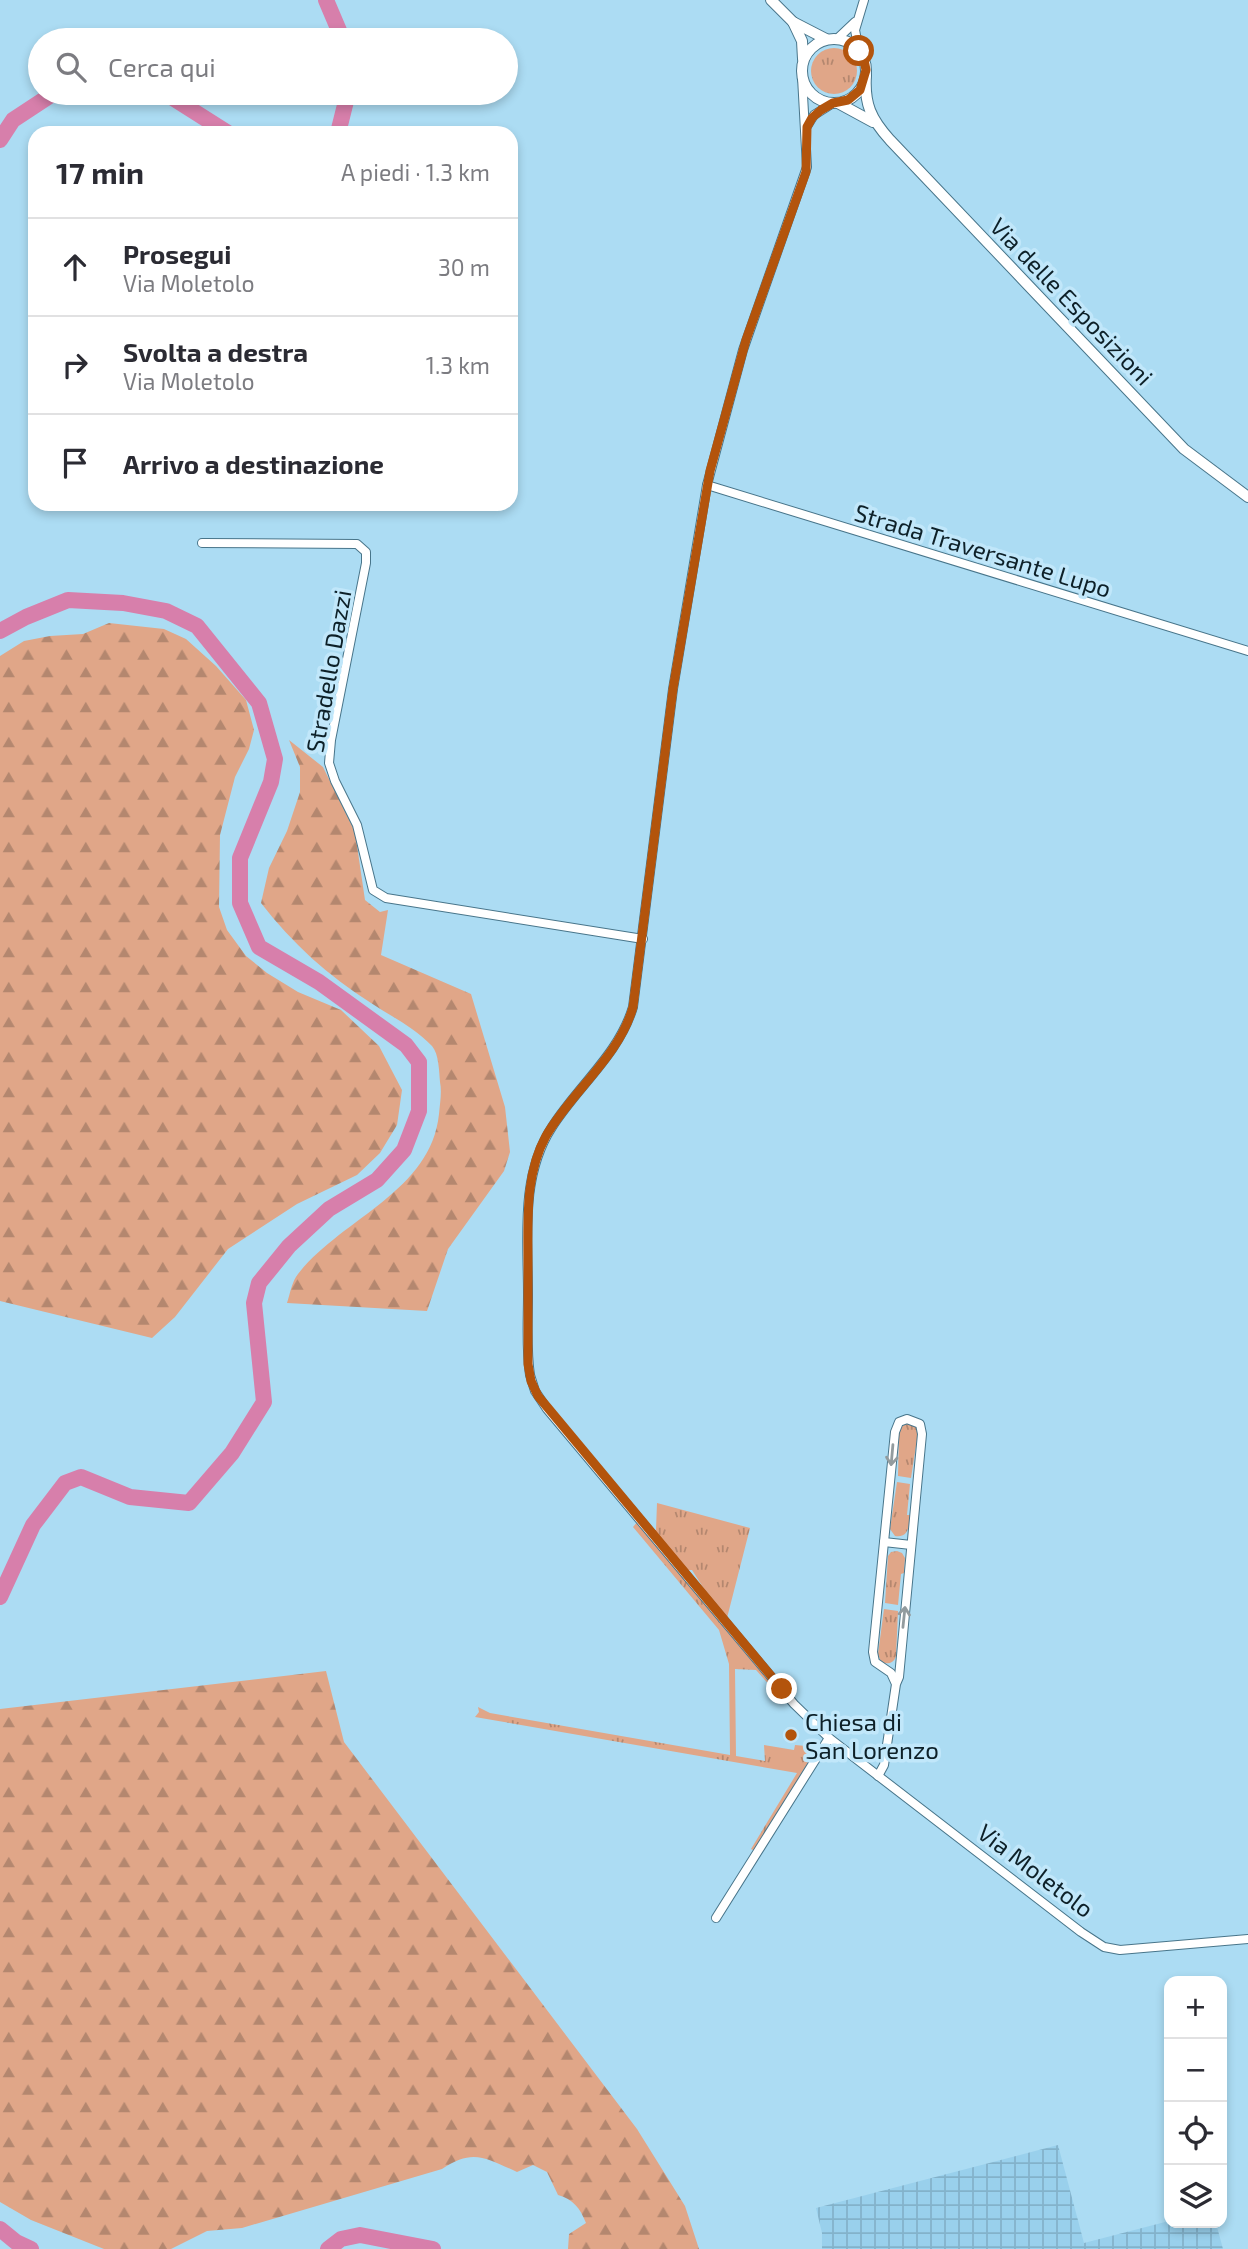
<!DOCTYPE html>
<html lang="it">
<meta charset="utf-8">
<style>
:root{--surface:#fff;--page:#f7f7f7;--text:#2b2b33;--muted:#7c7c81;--line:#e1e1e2}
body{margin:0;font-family:"Exo 2",sans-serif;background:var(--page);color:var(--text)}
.controls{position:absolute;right:21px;bottom:21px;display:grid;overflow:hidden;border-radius:14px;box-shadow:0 4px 10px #0003}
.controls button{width:63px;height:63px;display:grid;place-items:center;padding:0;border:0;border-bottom:2px solid var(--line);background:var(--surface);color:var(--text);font:35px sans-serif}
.stop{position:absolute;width:21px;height:21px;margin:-16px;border:5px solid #b3540c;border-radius:50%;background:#fff}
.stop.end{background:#b3540c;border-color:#fff;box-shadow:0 2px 7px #0008}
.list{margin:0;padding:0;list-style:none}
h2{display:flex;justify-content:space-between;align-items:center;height:91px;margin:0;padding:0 28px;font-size:30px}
h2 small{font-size:23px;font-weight:400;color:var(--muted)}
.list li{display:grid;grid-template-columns:46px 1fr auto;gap:21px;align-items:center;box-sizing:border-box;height:98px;padding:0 28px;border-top:2px solid var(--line)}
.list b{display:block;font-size:26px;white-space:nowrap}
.list p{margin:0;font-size:23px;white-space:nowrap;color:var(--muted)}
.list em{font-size:23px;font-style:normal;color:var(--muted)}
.icon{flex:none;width:38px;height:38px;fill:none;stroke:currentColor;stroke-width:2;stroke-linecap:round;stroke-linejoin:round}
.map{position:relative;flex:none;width:1248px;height:2249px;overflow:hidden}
.search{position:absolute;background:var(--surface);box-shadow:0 4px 10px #0003;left:28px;top:28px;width:490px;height:77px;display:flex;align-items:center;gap:18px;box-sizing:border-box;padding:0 24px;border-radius:38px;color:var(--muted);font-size:26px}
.panel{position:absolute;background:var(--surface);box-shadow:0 4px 10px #0003;left:28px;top:126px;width:490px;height:385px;border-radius:21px}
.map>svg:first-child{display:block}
.industrial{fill:url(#industrial-grid)}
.grass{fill:url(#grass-tufts)}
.forest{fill:url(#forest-firs)}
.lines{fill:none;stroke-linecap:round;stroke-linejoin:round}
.river{stroke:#d77fab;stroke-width:16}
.street-casing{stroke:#48758a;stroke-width:10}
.secondary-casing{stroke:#48758a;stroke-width:12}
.street{stroke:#fff;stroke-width:8}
.secondary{stroke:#fff;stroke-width:10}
.oneway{stroke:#929b9e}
.route{stroke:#b3540c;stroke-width:9}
.poi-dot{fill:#b3540c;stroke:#c1e7fa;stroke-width:2.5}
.labels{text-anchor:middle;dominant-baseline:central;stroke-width:7;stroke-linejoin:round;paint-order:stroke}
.street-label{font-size:24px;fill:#0d2028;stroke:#c1e7fa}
.poi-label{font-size:24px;fill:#0d2028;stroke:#c1e7fa;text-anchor:start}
</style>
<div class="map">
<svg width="1248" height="2249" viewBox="0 0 1248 2249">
<defs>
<pattern id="industrial-grid" width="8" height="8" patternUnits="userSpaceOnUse" patternTransform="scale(1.75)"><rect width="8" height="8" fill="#99d0ec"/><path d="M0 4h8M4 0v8" fill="none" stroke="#83b2ca"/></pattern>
<pattern id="grass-tufts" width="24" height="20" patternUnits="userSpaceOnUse" patternTransform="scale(1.75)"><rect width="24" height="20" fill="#e0a688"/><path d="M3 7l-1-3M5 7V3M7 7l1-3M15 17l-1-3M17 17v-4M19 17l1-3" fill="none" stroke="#b4876f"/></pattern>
<pattern id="forest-firs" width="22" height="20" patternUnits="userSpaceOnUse" patternTransform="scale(1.75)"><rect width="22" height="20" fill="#e0a688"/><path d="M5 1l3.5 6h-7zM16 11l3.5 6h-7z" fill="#b4876f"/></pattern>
</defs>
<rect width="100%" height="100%" fill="#acdcf3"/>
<path class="industrial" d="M1058,2145L1084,2243L1169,2221L1216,2223L1223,2249H822V2233L816,2208Z"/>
<g class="grass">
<circle cx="834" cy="71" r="23"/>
<path d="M908,1423L916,1427L918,1433L911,1478L898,1476L899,1431L902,1426Z"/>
<path d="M897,1482L910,1484L907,1515H910C909,1526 909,1538 895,1536L890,1529Z"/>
<path d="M657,1503L750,1528L727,1618L708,1595L692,1570H687L653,1530H656Z"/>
<path d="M638,1521L785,1698L783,1700L756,1670L735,1669L736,1756L765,1761L764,1745L794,1750L795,1745L806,1746L807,1742L821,1744L755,1851L751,1849L797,1773L475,1717L479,1712L478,1707L490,1713L730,1755L729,1664L719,1630L633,1527Z"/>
<path d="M897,1551L902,1553L905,1558L904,1573L901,1574L898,1605L885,1603L888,1556L891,1552Z"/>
<path d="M884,1609L898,1611L896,1656C894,1663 888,1665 881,1662L878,1654Z"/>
</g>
<g class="forest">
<path d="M109,623L164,629L186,639L216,666L246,700L254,730L249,749L235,777L220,835L219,907L227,930L246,956L267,973L298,992L341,1010L379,1046L402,1090L397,1125L380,1153L357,1175L297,1204L228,1249L175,1317L152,1338L0,1301V656L24,641L50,636L83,634Z"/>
<path d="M289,740L323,767L355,832L365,900L380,912L388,910L381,955L471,994L505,1107L510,1152L504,1171L448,1249L427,1311L287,1303C290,1294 292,1281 298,1274C342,1218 431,1192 439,1114C440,1103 442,1092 440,1082C439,1072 439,1054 432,1046C414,1027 392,1017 371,1003C328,976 292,943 261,903L269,868L287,831L300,792V767Z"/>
<path d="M326,1671L344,1742L637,2129L685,2206L699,2249H568L569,2234L586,2223C580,2208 573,2199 558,2195L547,2172L533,2165L517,2172C486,2158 473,2148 442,2169L242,2228L207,2231L171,2249H104L31,2220L0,2202V1709Z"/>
</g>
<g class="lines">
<g class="river">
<path d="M326,0L343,40"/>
<path d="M165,93L228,133"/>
<path d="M338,133L348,93"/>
<path d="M0,140L13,120L54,93"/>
<path d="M0,631L26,617L68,600L123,603L166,611L197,626L259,703L275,759L271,782L240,858V903L259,947L319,982L406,1045L419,1062V1111L404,1150L377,1180L329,1209L289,1246L259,1283L254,1303L264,1402L232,1453L189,1503L130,1497L81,1477L65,1483L33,1525L0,1597"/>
<path d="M0,2229L16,2242L31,2249"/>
<path d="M328,2249L341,2239L360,2235L433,2249"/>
</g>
<defs>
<g id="street">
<path d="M837,39L855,22"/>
<path d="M859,51L855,30L864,0"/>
<path d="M802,77L807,167L743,350L707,485L673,689L633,1007C619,1054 578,1086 552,1127C520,1176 528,1238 528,1294C528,1321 526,1349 530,1375L535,1391L547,1409L794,1704L829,1738L1081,1932L1104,1947L1120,1950L1248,1939"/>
<path d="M806,128L814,115L833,103"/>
<path d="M707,485L1248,651"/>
<path d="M202,543L357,544L366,552V563L331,740L329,763L335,781L357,825L373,890L386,898L643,939"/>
<path d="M884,1542L911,1545"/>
<path d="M878,1776L884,1765L896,1684L899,1677L922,1434L920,1424L907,1419L899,1422L895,1432L873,1652L875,1662L891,1673L896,1684"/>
<path d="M716,1918L829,1738"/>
</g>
<g id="secondary">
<path d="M771,0L793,22L826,39"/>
<path d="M793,22L802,41L803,59"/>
<circle cx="834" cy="71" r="32"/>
<path d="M866,75C864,104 871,119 890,140L1184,449L1248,497"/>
<path d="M838,103L873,122"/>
</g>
</defs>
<use href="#street" class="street-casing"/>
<use href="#secondary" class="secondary-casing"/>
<use href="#street" class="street"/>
<use href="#secondary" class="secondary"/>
</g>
<defs><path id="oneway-shaft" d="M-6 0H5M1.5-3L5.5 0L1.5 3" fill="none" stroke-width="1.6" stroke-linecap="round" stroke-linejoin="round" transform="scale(1.75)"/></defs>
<g class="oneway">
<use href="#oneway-shaft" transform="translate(892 1455) rotate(95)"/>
<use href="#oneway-shaft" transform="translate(904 1617) rotate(-84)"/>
</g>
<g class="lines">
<path class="route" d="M782,1689L538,1396L531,1381L528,1364C528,1330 528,1296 528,1262C528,1219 525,1174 546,1136C572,1091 619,1057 633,1007L673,689L710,471L746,340L806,172L807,127L812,118L821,110L833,103L848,100L860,90L866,70L864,60L859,51"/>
</g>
<circle class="poi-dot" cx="791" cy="1735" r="7"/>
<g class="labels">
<g class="street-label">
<text transform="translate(1072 301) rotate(46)">Via delle Esposizioni</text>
<text transform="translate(983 550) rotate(17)">Strada Traversante Lupo</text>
<text transform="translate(328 671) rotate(-80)">Stradello Dazzi</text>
<text transform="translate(1036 1870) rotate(37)">Via Moletolo</text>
</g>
<g class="poi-label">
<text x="805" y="1721">Chiesa di<tspan x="805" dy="28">San Lorenzo</tspan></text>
</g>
</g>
</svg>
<div class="controls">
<button>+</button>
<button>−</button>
<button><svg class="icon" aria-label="locate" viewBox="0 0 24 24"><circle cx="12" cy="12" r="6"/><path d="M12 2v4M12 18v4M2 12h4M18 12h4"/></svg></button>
<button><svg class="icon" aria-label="layers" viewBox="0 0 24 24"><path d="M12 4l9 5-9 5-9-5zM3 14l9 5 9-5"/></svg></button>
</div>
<div class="stop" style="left:859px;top:51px"></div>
<div class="stop end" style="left:782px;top:1689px"></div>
<div class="search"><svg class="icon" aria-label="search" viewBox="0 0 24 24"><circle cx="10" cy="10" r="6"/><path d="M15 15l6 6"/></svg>Cerca qui</div>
<section class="panel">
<h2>17 min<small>A piedi · 1.3 km</small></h2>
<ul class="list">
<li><svg class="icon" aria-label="ahead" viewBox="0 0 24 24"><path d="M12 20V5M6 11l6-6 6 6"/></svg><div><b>Prosegui</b><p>Via Moletolo</p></div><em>30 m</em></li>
<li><svg class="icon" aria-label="right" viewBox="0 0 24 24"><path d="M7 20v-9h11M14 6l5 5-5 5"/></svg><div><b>Svolta a destra</b><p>Via Moletolo</p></div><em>1.3 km</em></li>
<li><svg class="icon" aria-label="arrive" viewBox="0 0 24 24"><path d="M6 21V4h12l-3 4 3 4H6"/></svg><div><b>Arrivo a destinazione</b></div></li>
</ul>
</section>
</div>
